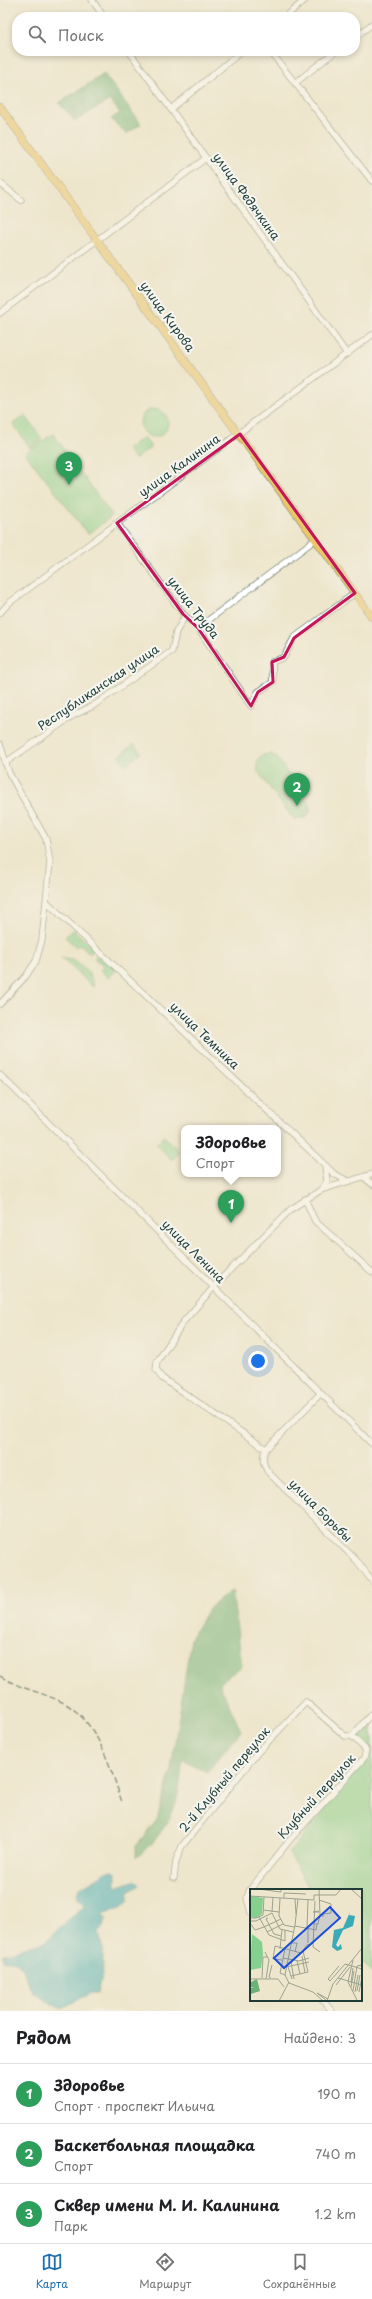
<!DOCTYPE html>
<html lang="ru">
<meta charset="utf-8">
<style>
:root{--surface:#fff;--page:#f6f6f6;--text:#202124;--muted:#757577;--line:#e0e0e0;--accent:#1f6fb2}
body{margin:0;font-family:"Playpen Sans",sans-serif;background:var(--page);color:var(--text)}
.you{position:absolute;left:258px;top:1361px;width:14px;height:14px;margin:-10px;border:3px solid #fff;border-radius:50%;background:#1a73e8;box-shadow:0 0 0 6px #1a73e833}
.badge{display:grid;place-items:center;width:26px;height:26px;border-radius:50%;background:var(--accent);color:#fff;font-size:13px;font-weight:700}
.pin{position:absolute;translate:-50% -33px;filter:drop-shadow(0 1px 2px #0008)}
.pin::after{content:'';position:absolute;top:21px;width:14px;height:12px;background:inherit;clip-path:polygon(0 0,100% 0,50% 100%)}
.popup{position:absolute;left:181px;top:1125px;width:100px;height:52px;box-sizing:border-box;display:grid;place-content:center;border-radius:8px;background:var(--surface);filter:drop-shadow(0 1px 3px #0005);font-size:13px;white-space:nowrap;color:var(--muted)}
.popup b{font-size:15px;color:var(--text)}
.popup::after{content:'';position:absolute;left:50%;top:100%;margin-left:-8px;border:8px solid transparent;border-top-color:var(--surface)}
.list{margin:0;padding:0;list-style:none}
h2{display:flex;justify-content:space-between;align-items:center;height:52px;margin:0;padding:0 16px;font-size:17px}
h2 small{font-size:13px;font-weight:400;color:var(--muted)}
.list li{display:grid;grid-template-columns:26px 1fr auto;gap:12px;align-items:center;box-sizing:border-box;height:60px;padding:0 16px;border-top:1px solid var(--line)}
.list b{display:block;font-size:15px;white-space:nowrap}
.list p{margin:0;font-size:13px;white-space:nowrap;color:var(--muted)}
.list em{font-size:13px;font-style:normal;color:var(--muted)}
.icon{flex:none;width:22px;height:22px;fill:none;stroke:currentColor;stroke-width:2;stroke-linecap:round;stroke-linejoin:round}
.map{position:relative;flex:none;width:372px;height:2011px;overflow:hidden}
.search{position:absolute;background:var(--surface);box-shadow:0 2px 6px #0003;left:12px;right:12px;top:12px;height:44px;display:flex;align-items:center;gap:10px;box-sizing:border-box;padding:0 14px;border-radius:16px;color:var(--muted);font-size:15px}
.sheet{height:232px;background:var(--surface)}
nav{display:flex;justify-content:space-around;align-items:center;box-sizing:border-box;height:56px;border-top:1px solid var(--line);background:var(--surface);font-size:11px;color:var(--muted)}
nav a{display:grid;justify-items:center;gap:2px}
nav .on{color:var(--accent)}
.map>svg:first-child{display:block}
.green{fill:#85d08d;stroke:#528660}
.forest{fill:#6cb278;stroke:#467856}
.water{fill:#3aaab8;stroke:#2c7476}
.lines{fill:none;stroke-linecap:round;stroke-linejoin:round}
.minor-casing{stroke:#677869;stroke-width:7}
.major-casing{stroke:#677869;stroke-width:8}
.minor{stroke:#fff;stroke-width:5.5}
.major{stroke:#eec569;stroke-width:7}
.rail{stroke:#1f3d34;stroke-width:1.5;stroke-dasharray:6 3;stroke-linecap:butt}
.marked{fill:none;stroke:#c2185b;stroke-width:3;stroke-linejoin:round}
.labels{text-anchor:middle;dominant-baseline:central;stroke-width:4;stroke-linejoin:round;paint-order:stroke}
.street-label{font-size:12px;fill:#1f3d34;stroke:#f6f6f2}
.inset-road{fill:none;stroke:#9ba28f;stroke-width:1}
.view{fill:#1d4ed8;fill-opacity:0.15;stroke:#1d4ed8;stroke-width:2}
.inset-edge{fill:none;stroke:#1f3d34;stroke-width:2}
</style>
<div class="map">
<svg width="372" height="2011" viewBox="0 0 372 2011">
<rect width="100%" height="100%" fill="#f6f6f2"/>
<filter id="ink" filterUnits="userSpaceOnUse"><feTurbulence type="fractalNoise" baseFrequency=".025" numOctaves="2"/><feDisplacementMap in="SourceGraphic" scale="8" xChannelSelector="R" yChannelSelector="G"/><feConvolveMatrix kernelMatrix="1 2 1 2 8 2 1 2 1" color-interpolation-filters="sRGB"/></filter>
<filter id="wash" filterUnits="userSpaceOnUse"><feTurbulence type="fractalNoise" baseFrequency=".012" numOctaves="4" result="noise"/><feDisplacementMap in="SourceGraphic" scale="16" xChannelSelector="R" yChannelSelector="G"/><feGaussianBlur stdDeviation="0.9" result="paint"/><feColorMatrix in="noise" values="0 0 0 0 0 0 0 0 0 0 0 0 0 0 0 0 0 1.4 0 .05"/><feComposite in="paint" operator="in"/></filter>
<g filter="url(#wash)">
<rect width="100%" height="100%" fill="#eee6cc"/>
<g class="green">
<circle cx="154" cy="423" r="14"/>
<path d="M25,415L42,439L30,448L13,424Z"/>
<path d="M53,434L112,516L88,534L25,453Z"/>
<path d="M144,437L151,447L135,459L127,449Z"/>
<path d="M134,744L141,753L125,765L119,756Z"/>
<path d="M271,754L277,758L310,804V812L305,818L297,820L291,816L258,772L257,762L263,755Z"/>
<path d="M73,929L94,949L90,954L80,944L76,947L65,937Z"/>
<path d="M99,953L117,969L109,978L100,970L104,966L94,958Z"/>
<path d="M61,957C78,959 91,970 94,988Z"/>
<path d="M164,1136L180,1152L172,1160L156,1144Z"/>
<path d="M372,1718V1974L361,1958V1890H305L308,1886L289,1853L371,1752L356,1736Z"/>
</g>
<g class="forest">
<path d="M104,74L141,124L126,134L111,119L120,113L110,100L75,121L59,103Z"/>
<path d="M232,1590L242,1666L219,1683L241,1731L207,1772L183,1759C181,1772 180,1786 177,1799C173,1817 152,1849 136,1857V1846L157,1820L170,1775L191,1638L208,1609Z"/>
</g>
<path class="water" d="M110,1870L116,1873V1887L136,1880L140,1885L128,1893V1901L123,1906L102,1915L107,1918L99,1933C105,1952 104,1974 98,1993H91L61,2009L33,1993L28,1984L23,1968L15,1962L3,1960V1954L45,1942L84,1905L77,1897L80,1888Z"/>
</g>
<g filter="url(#ink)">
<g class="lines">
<defs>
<g id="minor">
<path d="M92,0L104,17"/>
<path d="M285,17L305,0"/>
<path d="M355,37L372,24"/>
<path d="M129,51L347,354"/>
<path d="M270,51L372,181"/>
<path d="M295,83L336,51"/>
<path d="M171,109L242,51"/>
<path d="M0,183L21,200"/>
<path d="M0,313L206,158"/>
<path d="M117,523L183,614L198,628L251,706L258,692L273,682L272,662L284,657L294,638L355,593"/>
<path d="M0,613L9,603L372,335"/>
<path d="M198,628L316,539"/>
<path d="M0,744L9,773L46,839L50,862L42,940L36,961L26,976L0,1004"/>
<path d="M5,763L74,715L93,706L172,651L176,632L185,616"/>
<path d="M47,902L324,1164L334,1174L348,1181"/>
<path d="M0,1075L372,1444"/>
<path d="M365,1178L372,1184"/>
<path d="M321,1190L327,1181L325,1166"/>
<path d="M305,1199L315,1221L372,1272"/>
<path d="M321,1393L266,1449C261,1458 263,1465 269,1473L358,1562L372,1581"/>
<path d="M266,1449L162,1378L156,1370L157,1362L184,1321L221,1279L291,1209L321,1190L372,1174"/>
<path d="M352,1736L372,1713"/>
<path d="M174,1878L176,1861L182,1846L259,1751L306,1702L345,1736H352L366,1750L364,1758L289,1841L249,1891L247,1898L251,1913"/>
<path d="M322,2000L332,2011"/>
</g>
<path id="major" d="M0,107L372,617"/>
</defs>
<use href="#minor" class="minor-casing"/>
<use href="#major" class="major-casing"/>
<use href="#minor" class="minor"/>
<use href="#major" class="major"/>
<path class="rail" d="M0,1676C20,1689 42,1692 62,1702C98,1720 110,1767 122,1802"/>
</g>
</g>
<path d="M0 0H372V2011H0ZM240,434L355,593L294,638L284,657L272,662L273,682L258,692L251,706L198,628L183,614L117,523Z" fill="#eee6cc" fill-opacity=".55" fill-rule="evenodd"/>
<path class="marked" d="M240,434L355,593L294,638L284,657L272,662L273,682L258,692L251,706L198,628L183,614L117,523Z"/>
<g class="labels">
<g class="street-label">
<text transform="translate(247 196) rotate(54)">улица Федячкина</text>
<text transform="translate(168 316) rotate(54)">улица Кирова</text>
<text transform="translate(179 465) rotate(-36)">улица Калинина</text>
<text transform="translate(194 607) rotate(52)">улица Труда</text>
<text transform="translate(98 687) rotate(-34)">Республиканская улица</text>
<text transform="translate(205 1035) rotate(44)">улица Темника</text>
<text transform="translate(194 1251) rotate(45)">улица Ленина</text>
<text transform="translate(321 1510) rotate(45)">улица Борьбы</text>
<text transform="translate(224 1779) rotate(-50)">2-й Клубный переулок</text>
<text transform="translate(316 1796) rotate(-48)">Клубный переулок</text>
</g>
</g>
<g transform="translate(250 1889)">
<rect width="112" height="112" fill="#eee6cc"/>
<path d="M0,7L13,9L12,25L6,29L0,28ZM2,45L12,53L13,65L11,79L0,81Z" fill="#85d08d"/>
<path d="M7,90L10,102L1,105L0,99H4L1,98V93Z" fill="#6cb278"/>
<path d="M100,23L99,26L105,27L103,37L93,41L86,56L88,58L91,55L92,60L87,62L82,58L84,41L93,39Z" fill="#3aaab8"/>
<path class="inset-road" d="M8,0L31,3V0M101,0L112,10M64,6H86L91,0M0,7L64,11V6M30,9L29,27L34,36L44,38M34,9V4L56,5M45,10L46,25M69,11L81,15V24L73,25V28M65,12L63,58L70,63M13,21L29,23M69,22L63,23H69M22,23L23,8M22,24L30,40L43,43M9,28L19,46L35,52V41M0,29H6L13,26L14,8M18,29L16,30L24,45L31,47M0,32H6L22,24M0,34L5,41L14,38M64,35H68L70,26L69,0M45,36L35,86L39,94L63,103L73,112M45,36L48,10M45,37L66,41L67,35M14,38L31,30M57,39L58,11M17,43L33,35M41,54H47L45,63M58,54V40M30,60L32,41M15,63L19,71L16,90M52,67L55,84M33,69L49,72L59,69M32,71L23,70L25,57L51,64L57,56L63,54M47,72L50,85M41,73L44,90M36,78L59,73M38,78L42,90M35,86L30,84L35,60M41,87L58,83L53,62M12,89L13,68H17M21,89L19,88L22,76M88,89L112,96M0,90H28L34,98M80,92L95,75L112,80M80,92L78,90L89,77M98,93L103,71M98,93L107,111M101,94L103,79M86,96L100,78M101,98L104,82M103,102L107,77L112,76M107,102L110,86M105,103L108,86M109,103L112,88M67,104L78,110M67,104L77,112M29,112L39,93M77,112L83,95L112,59"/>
<path class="view" d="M80,18L90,29L34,79L24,69Z"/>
<rect width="112" height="112" class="inset-edge"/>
</g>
</svg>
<div class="you"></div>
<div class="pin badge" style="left:231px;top:1223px;background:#2e9e5b">1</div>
<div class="popup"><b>Здоровье</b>Спорт</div>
<div class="pin badge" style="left:297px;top:806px;background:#2e9e5b">2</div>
<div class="pin badge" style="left:69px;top:485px;background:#2e9e5b">3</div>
<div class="search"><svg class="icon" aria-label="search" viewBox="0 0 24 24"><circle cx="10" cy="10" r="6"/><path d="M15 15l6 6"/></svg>Поиск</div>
</div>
<section class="sheet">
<h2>Рядом<small>Найдено: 3</small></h2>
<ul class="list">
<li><span class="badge" style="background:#2e9e5b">1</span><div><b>Здоровье</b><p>Спорт · проспект Ильича</p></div><em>190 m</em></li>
<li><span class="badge" style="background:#2e9e5b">2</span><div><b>Баскетбольная площадка</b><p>Спорт</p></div><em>740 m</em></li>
<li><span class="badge" style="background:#2e9e5b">3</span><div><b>Сквер имени М. И. Калинина</b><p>Парк</p></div><em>1.2 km</em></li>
</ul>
</section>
<nav>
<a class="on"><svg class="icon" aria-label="map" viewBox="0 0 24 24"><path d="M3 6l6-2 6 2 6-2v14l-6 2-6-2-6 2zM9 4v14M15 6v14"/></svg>Карта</a>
<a><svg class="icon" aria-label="directions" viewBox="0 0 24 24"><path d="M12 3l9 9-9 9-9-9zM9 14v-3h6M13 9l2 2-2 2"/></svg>Маршрут</a>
<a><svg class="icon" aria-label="saved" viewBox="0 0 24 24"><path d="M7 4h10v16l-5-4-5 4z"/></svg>Сохранённые</a>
</nav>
